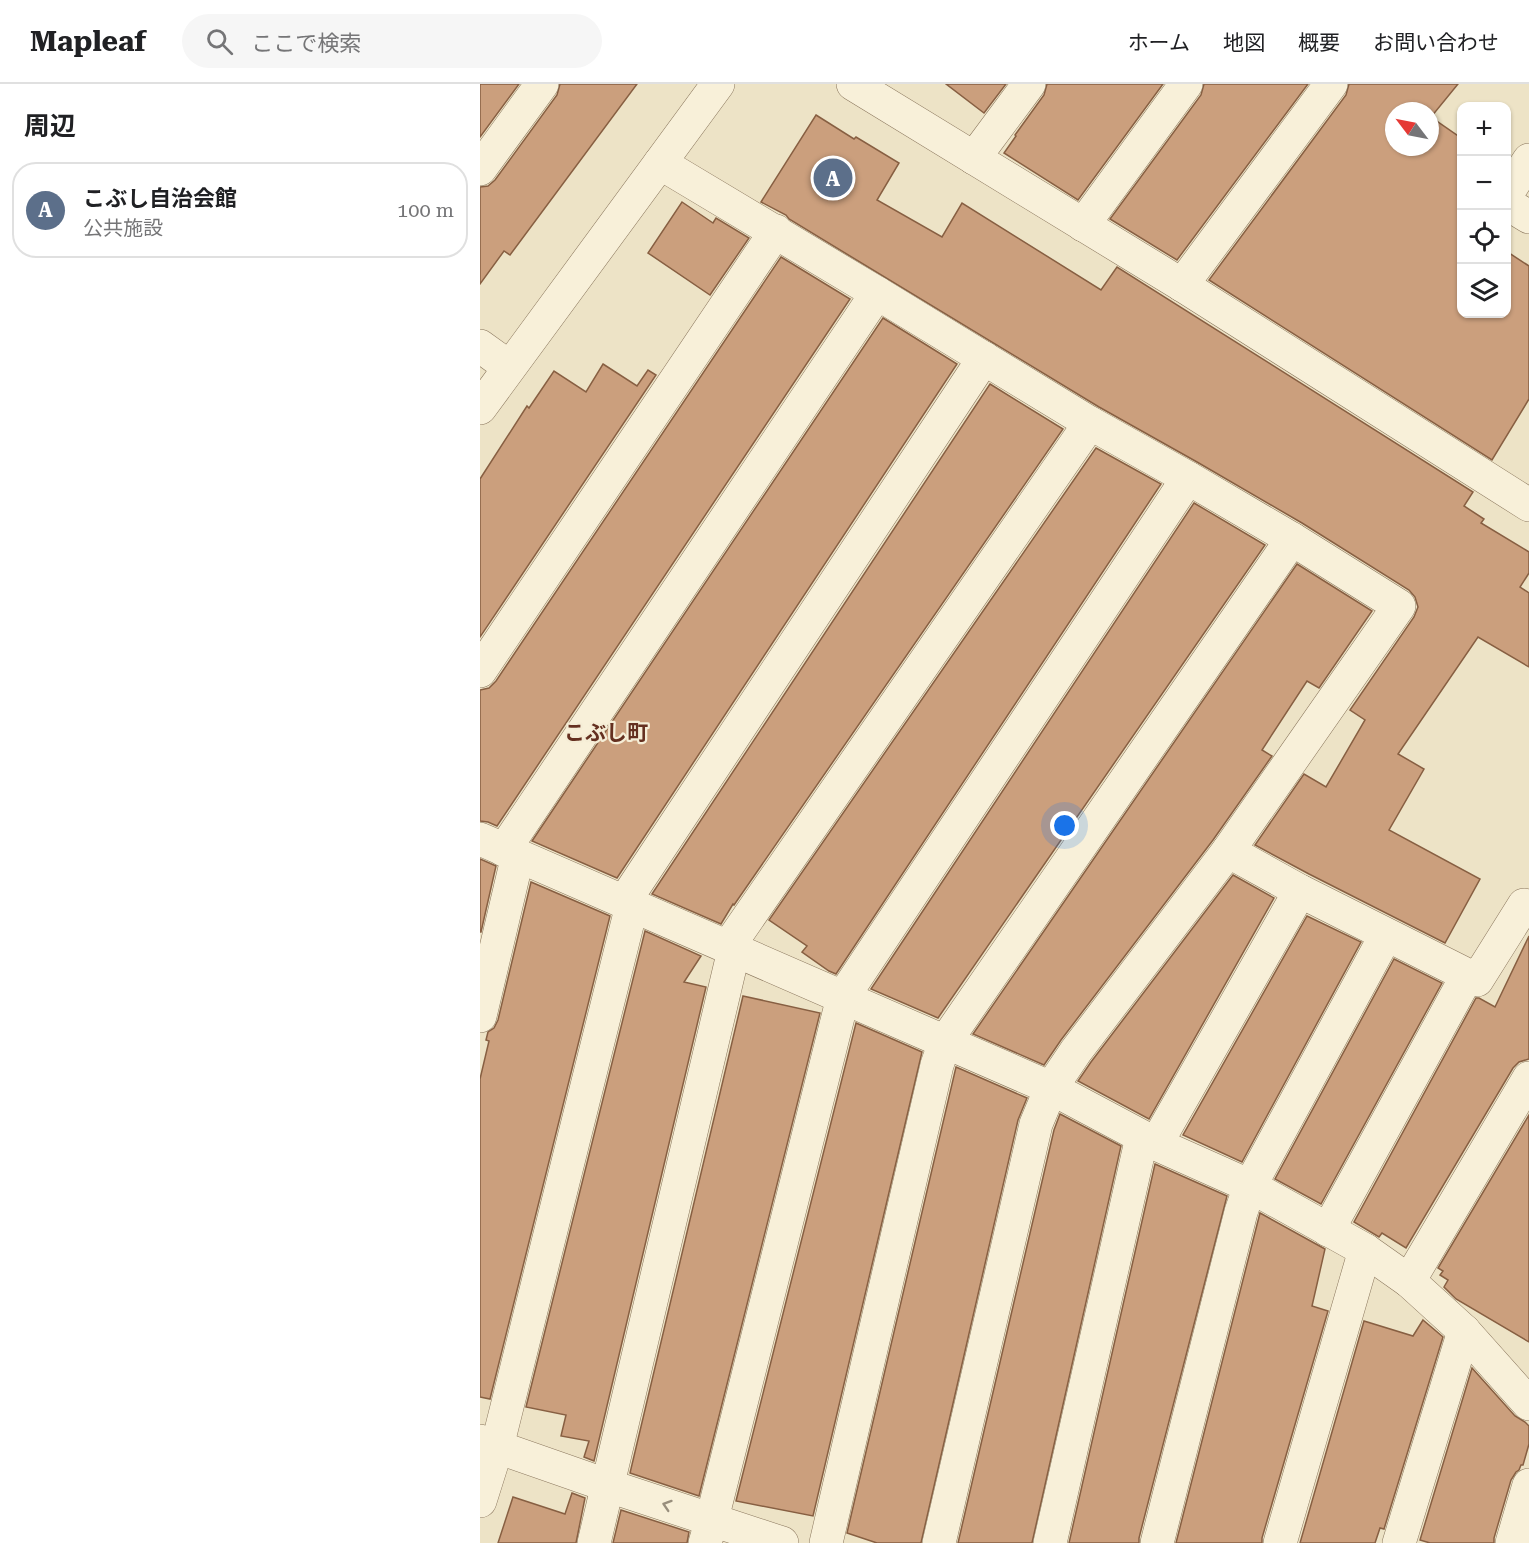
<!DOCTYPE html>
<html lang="ja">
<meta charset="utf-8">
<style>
:root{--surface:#fff;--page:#f6f6f6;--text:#202124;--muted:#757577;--line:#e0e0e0;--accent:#0f766e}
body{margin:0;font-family:"Roboto Serif","Noto Sans JP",serif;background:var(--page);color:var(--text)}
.controls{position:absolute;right:18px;top:18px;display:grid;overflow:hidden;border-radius:12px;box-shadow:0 2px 4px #0004}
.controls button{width:54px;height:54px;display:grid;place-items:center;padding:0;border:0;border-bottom:2px solid var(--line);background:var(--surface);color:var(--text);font:30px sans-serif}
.compass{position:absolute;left:905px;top:18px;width:54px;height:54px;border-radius:50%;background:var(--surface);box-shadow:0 2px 4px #0004;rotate:302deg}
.you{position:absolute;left:585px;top:742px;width:21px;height:21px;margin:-15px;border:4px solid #fff;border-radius:50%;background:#1a73e8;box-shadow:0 0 0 9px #1a73e833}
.badge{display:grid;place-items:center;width:39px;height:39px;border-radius:50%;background:var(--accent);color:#fff;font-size:20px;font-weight:700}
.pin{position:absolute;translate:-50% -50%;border:3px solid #fff;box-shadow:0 2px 6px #0006}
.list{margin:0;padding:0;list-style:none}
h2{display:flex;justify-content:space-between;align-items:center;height:78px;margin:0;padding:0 24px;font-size:26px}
h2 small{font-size:20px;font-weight:400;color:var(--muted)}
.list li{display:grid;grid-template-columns:39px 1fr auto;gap:18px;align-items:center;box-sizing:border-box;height:96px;margin:0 12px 12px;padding:0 12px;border:2px solid var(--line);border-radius:24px}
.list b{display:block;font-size:22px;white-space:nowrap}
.list p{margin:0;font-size:20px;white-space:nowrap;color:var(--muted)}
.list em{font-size:20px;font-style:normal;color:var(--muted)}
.icon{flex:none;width:33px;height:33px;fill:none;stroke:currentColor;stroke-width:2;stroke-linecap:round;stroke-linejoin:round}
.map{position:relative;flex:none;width:1049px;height:1459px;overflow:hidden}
header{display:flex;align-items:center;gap:36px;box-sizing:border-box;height:84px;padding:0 30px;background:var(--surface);border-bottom:2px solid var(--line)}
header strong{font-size:28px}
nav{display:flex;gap:33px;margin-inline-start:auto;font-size:21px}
.search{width:420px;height:54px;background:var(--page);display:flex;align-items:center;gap:15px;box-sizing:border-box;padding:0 21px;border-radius:33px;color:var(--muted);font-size:22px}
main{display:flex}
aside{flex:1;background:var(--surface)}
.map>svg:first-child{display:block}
.building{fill:#cb9f7d;stroke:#875f42;stroke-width:1.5;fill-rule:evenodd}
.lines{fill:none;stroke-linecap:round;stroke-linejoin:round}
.minor-casing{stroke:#89755c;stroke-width:34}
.minor{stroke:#f8f0d9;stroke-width:33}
.oneway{stroke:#988e7c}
.labels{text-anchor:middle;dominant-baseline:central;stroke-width:4.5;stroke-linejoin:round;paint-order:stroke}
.quarter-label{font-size:21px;font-weight:bold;fill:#653020;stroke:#f5edd6}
</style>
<header>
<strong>Mapleaf</strong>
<div class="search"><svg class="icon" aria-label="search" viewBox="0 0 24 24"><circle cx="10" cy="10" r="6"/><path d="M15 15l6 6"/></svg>ここで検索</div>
<nav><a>ホーム</a><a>地図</a><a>概要</a><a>お問い合わせ</a></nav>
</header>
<main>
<aside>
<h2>周辺<small></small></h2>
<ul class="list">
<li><span class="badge" style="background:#5c6f8a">A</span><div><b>こぶし自治会館</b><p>公共施設</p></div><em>100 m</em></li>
</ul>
</aside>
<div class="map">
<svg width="1049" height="1459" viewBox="0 0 1049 1459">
<rect width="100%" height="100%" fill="#ede3c6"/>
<g class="building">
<path d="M0,0H39L0,53Z"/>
<path d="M80,0H157L30,171L24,167L0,200V103L8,102L15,96L77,11Z"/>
<path d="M466,0H526L504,29Z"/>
<path d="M567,0H683L598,116L524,69L536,52L535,51L564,11Z"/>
<path d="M724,0H828L697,176L630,135L721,11Z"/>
<path d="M869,0H978L951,33L981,54V230H1026V167L1049,182V315L1012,376L729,196L866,11ZM914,27H950V63H914Z"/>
<path d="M336,31L374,55L376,53L419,79L397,116L462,153L482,119L621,206L637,183L993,408L984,422L1004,435L1001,439L1049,468V489L1040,503L1049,509V583L998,553L918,670L944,685L909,746L1000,795L965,859L829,790L775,761L824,690L846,703L885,636L870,626L934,533L938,523L935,513L929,506L822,439L717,378L619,323L309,135L306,131L281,118Z"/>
<path d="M202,118L233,139L236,134L269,154L230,211L168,169Z"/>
<path d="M301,173L370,215L17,742L8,738L0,737V606L9,604L16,597Z"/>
<path d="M403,234L477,280L137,794L52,757Z"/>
<path d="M123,280L157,302L168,286L176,291L0,553V395L47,322L49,324L74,287L106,308Z"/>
<path d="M510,300L583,345L254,821L253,820L241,840L172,810Z"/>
<path d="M616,364L681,400L356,890L349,887L322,868L327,862L289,836Z"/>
<path d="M714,419L785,461L458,934L391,905Z"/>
<path d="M817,480L892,527L839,604L827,597L782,666L792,672L733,756L581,956L564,981L493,950Z"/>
<path d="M0,775L16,782L1,848H0Z"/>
<path d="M753,791L794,814L669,1035L598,997L611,978Z"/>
<path d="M51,798L130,832L10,1315L0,1313V995L9,957L6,956L8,948L14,944L18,936Z"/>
<path d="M827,832L881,858L762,1078L703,1051Z"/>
<path d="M165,847L221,872L204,898L226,903L114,1377L104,1373L109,1357L81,1352L86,1331L46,1323Z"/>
<path d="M1049,852V975L1039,978L1033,984L926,1164L902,1149L899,1153L874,1138L996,914H999L1015,923Z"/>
<path d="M914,875L962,899L841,1120L795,1095Z"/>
<path d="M263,912L340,929L219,1412L150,1389Z"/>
<path d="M376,939L442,968L333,1432L256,1417Z"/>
<path d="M476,983L547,1014L538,1036L441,1459H397L367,1449Z"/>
<path d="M580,1030L641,1062L552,1459H478L574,1046Z"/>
<path d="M1049,1031V1258L976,1215L964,1203L968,1196L960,1191L963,1187L958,1184Z"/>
<path d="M675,1080L747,1112L659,1454V1459H589Z"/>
<path d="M780,1129L845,1165L832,1222L848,1227L782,1454V1459H696Z"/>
<path d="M943,1236L963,1253L904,1445L900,1444L895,1459H820L884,1237L933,1252Z"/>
<path d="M992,1284L1035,1332L1045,1338L1049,1342V1360L1043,1381H1041L1039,1386L1036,1388L1031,1396L1014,1454V1459H950L940,1456Z"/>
<path d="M92,1409L105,1414L96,1459H18L33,1413L85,1430Z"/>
<path d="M141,1426L209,1448L207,1459H133Z"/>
</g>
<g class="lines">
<defs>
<g id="minor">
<path d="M373,0L702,201L1049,421"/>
<path d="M494,74L549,0"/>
<path d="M180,79L397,209L610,339L708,394L812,455L919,522L748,767L596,967L571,1004L556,1040L459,1459"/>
<path d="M0,85L62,0"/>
<path d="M1026,111L1049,76"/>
<path d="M1026,119L1049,133"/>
<path d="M603,141L706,0"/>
<path d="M702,201L851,0"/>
<path d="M0,262L29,283"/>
<path d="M0,324L238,0"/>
<path d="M0,587L296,147"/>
<path d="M0,755L571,1004L676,1060L770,1102L885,1166L929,1197L984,1247L1049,1320"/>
<path d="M24,766L397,209"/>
<path d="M748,767L820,807L997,896L1044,821L1049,824"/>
<path d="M144,818L504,274"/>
<path d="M248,863L610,339"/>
<path d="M0,932L38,771"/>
<path d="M676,1060L820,807"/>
<path d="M848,1146L987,892"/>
<path d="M929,1197L1049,994"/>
<path d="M0,1357L129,1402L302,1459"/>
<path d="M0,1417L17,1363L152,821"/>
<path d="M114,1459L254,866"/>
<path d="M225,1459L232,1435L363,913L708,394"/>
<path d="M346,1459L457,981L465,958L812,455"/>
<path d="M570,1459L662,1053"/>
<path d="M677,1459L761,1128L770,1102L906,851"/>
<path d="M800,1459L885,1166"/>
<path d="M919,1459L984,1247"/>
<path d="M1032,1459L1049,1401"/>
</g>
</defs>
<use href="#minor" class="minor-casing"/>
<use href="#minor" class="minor"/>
</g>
<defs><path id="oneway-chevron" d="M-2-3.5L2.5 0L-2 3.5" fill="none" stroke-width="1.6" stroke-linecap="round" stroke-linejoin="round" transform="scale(1.5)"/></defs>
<use class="oneway" href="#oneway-chevron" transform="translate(187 1421) rotate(-162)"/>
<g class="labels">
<g class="quarter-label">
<text x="126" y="649">こぶし町</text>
</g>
</g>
</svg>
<div class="controls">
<button>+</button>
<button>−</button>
<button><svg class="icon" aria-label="locate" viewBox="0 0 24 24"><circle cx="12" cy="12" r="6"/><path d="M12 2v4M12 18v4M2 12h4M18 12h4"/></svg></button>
<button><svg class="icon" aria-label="layers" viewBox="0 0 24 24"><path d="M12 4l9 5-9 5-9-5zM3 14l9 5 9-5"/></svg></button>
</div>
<svg class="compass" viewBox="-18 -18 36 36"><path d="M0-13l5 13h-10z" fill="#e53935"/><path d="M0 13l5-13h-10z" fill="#757577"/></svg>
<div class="you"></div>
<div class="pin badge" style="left:353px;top:94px;background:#5c6f8a">A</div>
</div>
</main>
